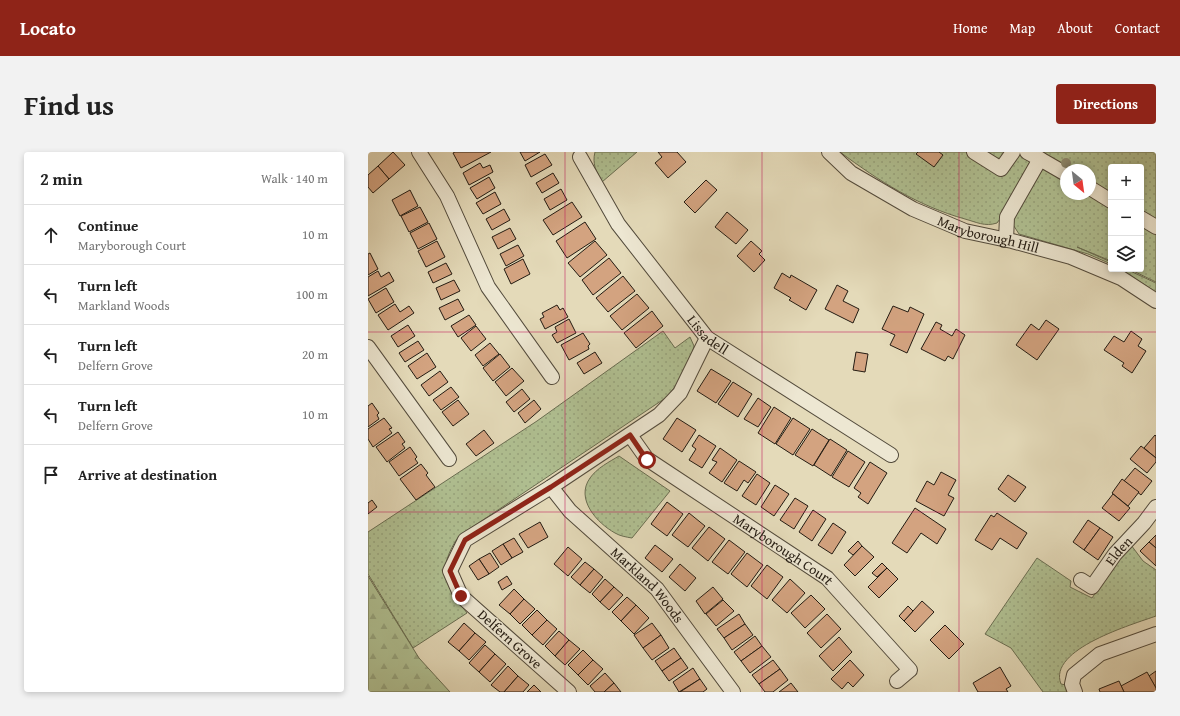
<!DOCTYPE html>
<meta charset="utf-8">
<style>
:root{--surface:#fff;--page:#f2f2f2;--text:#222;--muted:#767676;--line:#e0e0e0;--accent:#8f2418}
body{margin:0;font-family:"Gentium Book Plus",serif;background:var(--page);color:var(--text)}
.controls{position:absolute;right:12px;top:12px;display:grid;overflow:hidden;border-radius:4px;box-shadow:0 2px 6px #0003}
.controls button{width:36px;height:36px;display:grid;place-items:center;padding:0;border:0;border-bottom:1px solid var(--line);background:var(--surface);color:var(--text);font:20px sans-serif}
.compass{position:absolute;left:692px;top:12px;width:36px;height:36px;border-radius:50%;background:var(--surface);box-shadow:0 2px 6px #0003;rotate:151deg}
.stop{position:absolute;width:12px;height:12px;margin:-9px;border:3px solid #8f2418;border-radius:50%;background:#fff}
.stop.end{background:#8f2418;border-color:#fff;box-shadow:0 1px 4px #0008}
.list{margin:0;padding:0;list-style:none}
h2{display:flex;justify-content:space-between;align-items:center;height:52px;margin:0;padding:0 16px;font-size:17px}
h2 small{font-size:13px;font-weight:400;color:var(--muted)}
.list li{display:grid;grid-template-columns:26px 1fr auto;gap:12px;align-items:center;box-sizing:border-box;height:60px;padding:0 16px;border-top:1px solid var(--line)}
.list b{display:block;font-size:15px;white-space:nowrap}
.list p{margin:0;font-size:13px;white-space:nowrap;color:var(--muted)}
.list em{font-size:13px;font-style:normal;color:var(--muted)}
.icon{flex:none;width:22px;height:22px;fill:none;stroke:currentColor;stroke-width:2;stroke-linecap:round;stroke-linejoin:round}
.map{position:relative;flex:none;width:788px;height:540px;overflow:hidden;border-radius:4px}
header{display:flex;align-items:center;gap:24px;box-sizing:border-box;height:56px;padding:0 20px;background:var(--accent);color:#fff}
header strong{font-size:19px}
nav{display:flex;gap:22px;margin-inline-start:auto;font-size:14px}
.intro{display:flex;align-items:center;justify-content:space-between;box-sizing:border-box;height:96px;padding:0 24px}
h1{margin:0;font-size:28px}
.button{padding:10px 18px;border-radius:4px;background:var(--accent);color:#fff;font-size:14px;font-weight:700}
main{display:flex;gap:24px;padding:0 24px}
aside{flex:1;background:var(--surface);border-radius:4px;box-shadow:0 2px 6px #0003}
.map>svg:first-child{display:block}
.grass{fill:url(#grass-dots);stroke:#6a6e52;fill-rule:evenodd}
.forest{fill:url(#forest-firs);stroke:#6a6e52}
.building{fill:#d3a380;stroke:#231b12}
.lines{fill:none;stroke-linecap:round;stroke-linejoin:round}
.minor-casing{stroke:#534b3c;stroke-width:16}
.minor{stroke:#ede7d2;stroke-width:14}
.tree{fill:#918c72}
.route{stroke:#8f2418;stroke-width:5}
.grid{fill:none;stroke:#c2185b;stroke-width:1;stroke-opacity:0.55}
.labels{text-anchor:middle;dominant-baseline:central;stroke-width:3;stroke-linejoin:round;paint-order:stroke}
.street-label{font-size:14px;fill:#231b12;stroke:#ede7d2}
</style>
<header>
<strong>Locato</strong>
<nav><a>Home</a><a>Map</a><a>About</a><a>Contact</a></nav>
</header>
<div class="intro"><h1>Find us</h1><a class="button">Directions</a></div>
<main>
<aside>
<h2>2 min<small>Walk · 140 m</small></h2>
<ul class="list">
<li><svg class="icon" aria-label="ahead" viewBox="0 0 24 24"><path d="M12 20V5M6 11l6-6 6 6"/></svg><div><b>Continue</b><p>Maryborough Court</p></div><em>10 m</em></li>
<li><svg class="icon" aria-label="left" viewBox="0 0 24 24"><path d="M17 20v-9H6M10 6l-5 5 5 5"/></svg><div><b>Turn left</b><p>Markland Woods</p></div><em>100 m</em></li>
<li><svg class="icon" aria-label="left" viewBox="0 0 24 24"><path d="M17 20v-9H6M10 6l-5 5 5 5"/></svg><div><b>Turn left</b><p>Delfern Grove</p></div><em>20 m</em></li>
<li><svg class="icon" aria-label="left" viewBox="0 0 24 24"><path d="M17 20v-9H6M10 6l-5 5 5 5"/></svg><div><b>Turn left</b><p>Delfern Grove</p></div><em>10 m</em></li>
<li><svg class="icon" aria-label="arrive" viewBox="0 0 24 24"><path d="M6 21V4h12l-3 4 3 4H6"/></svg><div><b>Arrive at destination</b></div></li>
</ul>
</aside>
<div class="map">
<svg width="788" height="540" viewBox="0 0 788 540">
<defs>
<pattern id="grass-dots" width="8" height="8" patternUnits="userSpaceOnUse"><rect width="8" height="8" fill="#b0c092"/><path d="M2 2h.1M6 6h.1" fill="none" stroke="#97a47d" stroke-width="1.8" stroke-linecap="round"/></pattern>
<pattern id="forest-firs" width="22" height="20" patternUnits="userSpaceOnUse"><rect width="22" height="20" fill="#b0c092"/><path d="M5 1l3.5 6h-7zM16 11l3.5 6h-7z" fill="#97a47d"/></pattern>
</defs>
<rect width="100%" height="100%" fill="#e4dab9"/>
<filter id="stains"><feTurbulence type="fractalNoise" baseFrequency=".005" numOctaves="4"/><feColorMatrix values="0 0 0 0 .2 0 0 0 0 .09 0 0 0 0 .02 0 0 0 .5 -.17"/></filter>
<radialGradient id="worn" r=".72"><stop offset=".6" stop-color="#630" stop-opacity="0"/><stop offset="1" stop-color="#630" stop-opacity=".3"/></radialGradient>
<g class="grass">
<path d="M227,0H269L234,30C228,19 224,12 227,0Z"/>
<path d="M472,0H788V130L761,117H773V15H743V109L709,95L743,110V112L720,102L651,82L644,71L632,67L629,71C617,75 608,70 597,67C550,54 511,29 472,0ZM698,18H722V42H698Z"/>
<path d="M752,117H758L788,131V140Z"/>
<path d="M295,179L307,196L322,185L326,194L322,210L312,228L299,245L91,384C68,417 77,433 99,461L45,496L0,422V380L169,269Z"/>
<path d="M251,304L302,339L264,386C258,385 252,384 247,381C229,371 207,347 222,326C229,316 241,310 251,304Z"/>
<path d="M763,393L775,409L788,418V464C766,472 679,497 693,532L698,533L699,540H675L643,496L617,482L669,406L703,429L702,435L724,446L754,402Z"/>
</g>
<path class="forest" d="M0,424L51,506L82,540H0Z"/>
<g class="building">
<path d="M25,0L37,13L21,27L10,14Z"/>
<path d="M87,0H123L93,16L85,1Z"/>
<path d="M152,0H172L157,9Z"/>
<path d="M290,0H309L318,10L300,26L287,11L294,5Z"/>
<path d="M550,0H571L575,3L566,15L548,2Z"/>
<path d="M177,2L184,13L163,25L157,13Z"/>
<path d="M112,11L115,16L122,13L125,20L101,33L95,21Z"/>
<path d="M10,14L21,27L5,41L0,35V23Z"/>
<path d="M185,21L191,31L174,41L168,31Z"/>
<path d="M121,25L127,36L109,47L102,36Z"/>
<path d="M338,28L349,38L327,61L316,50Z"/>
<path d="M193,37L199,48L182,58L176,47Z"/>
<path d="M42,38L50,54L32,64L24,48Z"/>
<path d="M127,40L133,52L115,62L108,51Z"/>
<path d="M204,50L214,65L185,83L175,68Z"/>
<path d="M52,55L60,70L41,80L33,64Z"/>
<path d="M136,57L142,68L124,78L118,67Z"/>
<path d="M359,60L380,78L368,92L347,75Z"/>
<path d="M217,70L228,87L199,106L188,89Z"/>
<path d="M61,71L69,87L50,97L42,81Z"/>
<path d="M142,76L148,87L130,97L124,85Z"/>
<path d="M69,89L77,105L58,115L50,99Z"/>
<path d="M227,89L239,103L212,125L200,111Z"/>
<path d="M383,89L394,99L391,102L397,108L386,120L369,104Z"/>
<path d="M150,93L156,104L138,114L132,102Z"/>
<path d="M2,101L10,117L0,123V102Z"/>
<path d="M241,106L253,121L225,143L214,128Z"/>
<path d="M155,107L162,122L143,132L136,117Z"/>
<path d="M78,111L84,122L65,131L60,120Z"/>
<path d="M10,119L13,125L21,120L26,129L0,144V125Z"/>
<path d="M414,121L422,126L423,123L449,138L438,158L421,148L423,146L406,136Z"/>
<path d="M255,124L267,139L240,160L228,146Z"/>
<path d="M86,128L92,139L73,148L68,136Z"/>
<path d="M469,133L480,139L475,149L491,157L485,171L457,157Z"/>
<path d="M18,136L26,150L8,161L0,147Z"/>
<path d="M269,142L281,156L254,178L242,164Z"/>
<path d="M90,147L96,158L77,168L71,156Z"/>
<path d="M27,152L32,160L41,154L46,161L20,178L10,163Z"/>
<path d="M189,153L192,158L195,156L200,165L177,177L172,167L176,165L174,161Z"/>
<path d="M525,154L540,160L542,155L556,162L539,201L522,193L527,183L514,177Z"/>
<path d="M284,159L295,174L268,196L256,181Z"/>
<path d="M101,163L108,173L90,185L83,174Z"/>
<path d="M201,167L208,181L189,191L184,183L189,180L187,175Z"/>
<path d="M678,168L691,177L669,208L648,193L663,172L671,178Z"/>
<path d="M568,170L574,173L572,177L584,184L588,177L597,183L585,207L580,204L577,209L553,197Z"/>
<path d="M40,173L47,184L30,195L23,184Z"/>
<path d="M108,174L118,187L103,199L93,186Z"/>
<path d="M763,179L774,187L770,194L778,199L764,221L754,214L756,211L736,198L746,184L756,190Z"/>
<path d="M215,181L222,192L220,194L221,197L201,208L193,193Z"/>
<path d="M50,189L56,198L37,210L31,201Z"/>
<path d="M122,191L131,202L115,214L107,203Z"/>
<path d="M227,200L234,211L216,222L209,211Z"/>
<path d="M488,200L500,202L497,220L485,218Z"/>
<path d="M59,201L68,215L49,227L40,214Z"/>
<path d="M132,202L142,215L125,229L115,216Z"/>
<path d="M144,216L156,229L138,244L127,230Z"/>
<path d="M343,217L363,229L348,251L329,239Z"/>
<path d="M72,219L80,230L61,244L53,233Z"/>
<path d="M365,230L384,242L370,265L350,252Z"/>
<path d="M83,235L91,245L73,258L65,248Z"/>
<path d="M154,237L162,247L146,260L138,250Z"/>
<path d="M390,246L403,255L390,275L376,267Z"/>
<path d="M90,248L101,262L85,274L74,260Z"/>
<path d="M166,248L173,257L157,271L150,261Z"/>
<path d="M4,251L11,261L9,263L11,267L0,275V254Z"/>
<path d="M406,255L423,266L407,292L390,281Z"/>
<path d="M16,266L24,276L21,277L24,281L5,295L0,287V277Z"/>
<path d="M309,266L328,278L314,300L295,287Z"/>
<path d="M425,266L442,277L425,303L408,292Z"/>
<path d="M444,277L461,288L445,314L427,303Z"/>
<path d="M116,278L126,291L108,304L98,292Z"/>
<path d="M30,280L37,290L34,292L37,296L19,310L8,295Z"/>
<path d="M331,283L348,294L334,316L321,308L328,297L324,294Z"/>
<path d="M787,283L788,284V306L776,296Z"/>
<path d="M462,287L479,298L463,324L446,313Z"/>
<path d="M773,294L788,306V310L779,321L762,307Z"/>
<path d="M42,295L49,305L47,307L50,311L31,324L21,310Z"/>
<path d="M352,296L369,308L354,330L341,321L349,310L344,308Z"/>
<path d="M480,299L497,310L481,335L464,325Z"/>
<path d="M371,309L388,320L380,331L376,328L369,339L356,331Z"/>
<path d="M502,310L519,321L500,352L490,345L493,341L486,336Z"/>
<path d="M53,312L60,321L58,323L67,335L48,348L32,327Z"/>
<path d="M767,316L784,329L773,343L756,329Z"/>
<path d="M573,320L588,328L580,343L586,346L576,364L548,349L559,329L566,333Z"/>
<path d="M389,322L402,331L388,353L374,344Z"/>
<path d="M640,323L658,335L647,350L630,337Z"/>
<path d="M754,327L771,340L760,354L744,341Z"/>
<path d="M407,333L421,342L406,364L393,355Z"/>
<path d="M745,342L762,356L751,369L734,356Z"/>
<path d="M427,346L440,354L426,377L412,368Z"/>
<path d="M4,348L9,355L0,362V351Z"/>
<path d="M299,350L315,362L299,384L283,372Z"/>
<path d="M547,356L578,377L569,392L553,381L539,401L524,391Z"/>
<path d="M445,358L458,367L444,389L431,380Z"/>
<path d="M321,361L337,374L320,395L304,383Z"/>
<path d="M629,361L659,381L649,397L632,386L624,398L607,388L623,363L626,365Z"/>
<path d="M720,368L732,376L716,398L705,390Z"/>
<path d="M172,370L180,385L160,396L151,382Z"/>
<path d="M465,371L478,380L464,402L450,393Z"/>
<path d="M341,375L357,387L340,409L324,396Z"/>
<path d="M732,376L745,385L730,408L716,398Z"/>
<path d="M788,383V396L781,390Z"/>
<path d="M146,386L155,400L144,406L135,392Z"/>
<path d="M361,388L377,400L360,422L344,410Z"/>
<path d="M490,389L494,394L485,403L480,399Z"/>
<path d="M781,390L788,396V414L772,399Z"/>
<path d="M135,392L144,406L133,413L124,399Z"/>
<path d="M287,393L305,407L294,420L277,406Z"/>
<path d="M494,394L506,405L487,424L476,413Z"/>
<path d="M200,395L214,407L200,424L186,412Z"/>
<path d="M122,401L131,415L121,422L111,407Z"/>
<path d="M379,401L395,413L379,435L363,422Z"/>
<path d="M111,407L121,422L110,428L101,414Z"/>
<path d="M217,410L226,417L212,433L203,425Z"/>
<path d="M514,411L519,416L509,425L504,421Z"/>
<path d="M312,412L328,426L317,439L301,425Z"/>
<path d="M399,413L415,425L399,447L383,434Z"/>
<path d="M519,416L530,427L511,446L500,435Z"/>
<path d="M226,417L235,425L222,441L212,433Z"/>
<path d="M139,424L144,432L134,438L130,430Z"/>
<path d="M237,427L246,435L232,450L224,442Z"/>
<path d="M422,427L437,441L419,461L404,448Z"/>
<path d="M246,435L255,443L241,458L232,450Z"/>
<path d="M345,435L355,447L337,462L328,449Z"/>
<path d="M146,437L156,447L142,462L131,453Z"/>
<path d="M443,443L457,457L437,476L423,461Z"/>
<path d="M259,445L268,453L253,469L244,460Z"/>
<path d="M156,447L167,457L152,472L142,462Z"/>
<path d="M355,448L366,459L348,474L338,462Z"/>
<path d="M554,449L566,460L547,480L536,469Z"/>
<path d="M268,453L281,466L266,482L253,469Z"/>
<path d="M540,454L545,459L536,469L531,464Z"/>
<path d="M169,458L179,468L164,483L154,473Z"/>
<path d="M371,462L377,472L356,486L349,477Z"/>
<path d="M459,462L473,477L453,496L439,481Z"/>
<path d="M179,468L189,477L175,493L164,483Z"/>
<path d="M96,471L107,481L91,499L80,490Z"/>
<path d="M284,471L293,483L275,496L266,483Z"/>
<path d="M377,472L385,483L364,498L356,486Z"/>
<path d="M577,473L596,492L581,507L562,488Z"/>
<path d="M191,479L201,488L187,504L177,494Z"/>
<path d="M107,481L118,490L101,508L91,499Z"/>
<path d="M293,483L301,496L284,508L275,496Z"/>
<path d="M387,484L394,494L373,509L366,500Z"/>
<path d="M471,485L484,500L465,519L451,504Z"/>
<path d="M201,488L212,497L197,513L187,504Z"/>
<path d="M117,493L127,502L111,520L101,511Z"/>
<path d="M394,494L403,505L382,521L373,509Z"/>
<path d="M306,496L313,506L294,519L287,509Z"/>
<path d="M215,498L225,508L210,523L200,513Z"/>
<path d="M127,502L138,512L122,530L111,520Z"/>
<path d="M313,506L320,516L301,529L294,519Z"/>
<path d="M225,508L235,517L220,533L210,523Z"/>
<path d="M405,508L412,517L391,532L384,523Z"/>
<path d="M482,508L496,523L485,535L480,530L474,537L463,527Z"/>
<path d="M140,514L150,524L136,540H132L123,533Z"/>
<path d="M632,515L643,534L638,537L640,540H610L605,531Z"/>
<path d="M325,516L332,527L311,540L305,530Z"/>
<path d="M412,517L420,528L405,540H397L391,532Z"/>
<path d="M788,519V536L781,524Z"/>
<path d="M779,520L788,536V540H756L753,534Z"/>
<path d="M237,521L246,531L236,540H227L222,534Z"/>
<path d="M150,524L161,533L155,540H136Z"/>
<path d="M332,527L339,537L335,540H312Z"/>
<path d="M751,529L756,540H732L731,537Z"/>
<path d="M246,531L253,540H236Z"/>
<path d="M423,531L430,540H411Z"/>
<path d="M166,533L173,540H159Z"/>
</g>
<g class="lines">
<defs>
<g id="minor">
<path d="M51,0L79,44L120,135L184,225"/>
<path id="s1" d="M461,0L483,21L545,57L597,79L644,89L703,105L753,126L788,149"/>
<path d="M606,0L633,17L645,0"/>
<path d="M659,0L672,7"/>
<path id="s2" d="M212,5L250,72L339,186L523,303"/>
<path d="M722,36L743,49"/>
<path d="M773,66L788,75"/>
<path d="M638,88L639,65L672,7L698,22"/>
<path d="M0,195L81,307"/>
<path id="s3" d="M262,283L279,307L459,426L542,518L529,529"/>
<path id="s4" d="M183,335L202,359L289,437L365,540"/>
<path id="s5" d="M713,428L724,435L747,402L776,371L788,355"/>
<path d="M201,540L93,444L82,419L97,388L183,335L291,263L312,241L339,186"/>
<path d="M707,540L704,532L706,523L732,502L788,482"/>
</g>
</defs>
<use href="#minor" class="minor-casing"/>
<use href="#minor" class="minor"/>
</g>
<circle class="tree" cx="698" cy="11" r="5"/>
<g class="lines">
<path class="route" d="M93,444L82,419L97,388L183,335L262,283L279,308"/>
</g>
<path class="grid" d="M197,0V540M394,0V540M591,0V540M0,180H788M0,360H788"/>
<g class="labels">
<g class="street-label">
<text stroke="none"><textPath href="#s1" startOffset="182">Maryborough Hill</textPath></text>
<text stroke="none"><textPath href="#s2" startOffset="220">Lissadell</textPath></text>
<text stroke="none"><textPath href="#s3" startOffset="193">Maryborough Court</textPath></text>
<text stroke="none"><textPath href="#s5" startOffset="58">Elden</textPath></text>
<text stroke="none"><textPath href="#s4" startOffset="138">Markland Woods</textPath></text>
<text transform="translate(142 487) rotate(42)">Delfern Grove</text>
</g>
</g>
<rect width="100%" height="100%" filter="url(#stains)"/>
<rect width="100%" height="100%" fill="url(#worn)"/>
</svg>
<div class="controls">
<button>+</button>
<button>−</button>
<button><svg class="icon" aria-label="layers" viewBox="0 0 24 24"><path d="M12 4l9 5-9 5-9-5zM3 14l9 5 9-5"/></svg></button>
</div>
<svg class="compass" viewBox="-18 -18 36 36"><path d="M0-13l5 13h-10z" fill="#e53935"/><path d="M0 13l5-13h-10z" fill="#767676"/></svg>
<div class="stop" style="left:279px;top:308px"></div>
<div class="stop end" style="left:93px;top:444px"></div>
</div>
</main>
